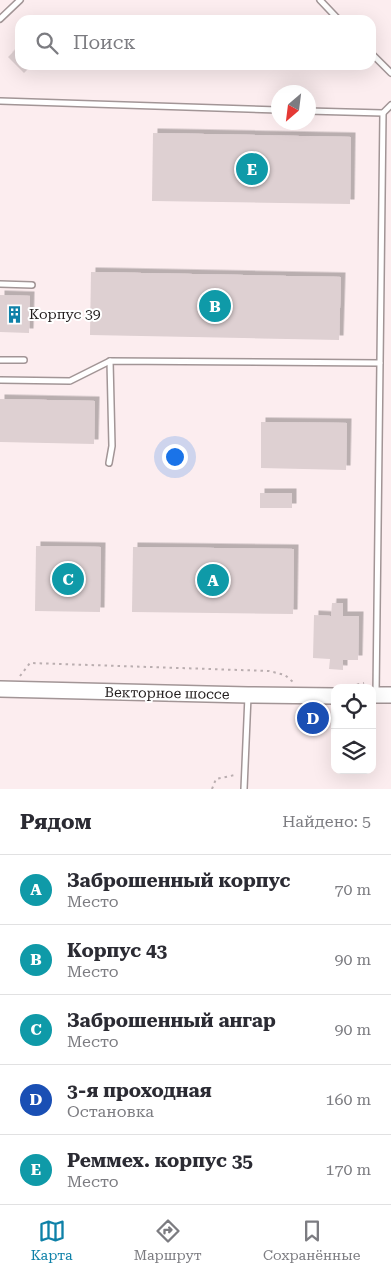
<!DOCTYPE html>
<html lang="ru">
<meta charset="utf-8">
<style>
:root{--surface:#fff;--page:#f2f2f3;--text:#2b2b33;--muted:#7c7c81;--line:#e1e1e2;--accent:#0e81a8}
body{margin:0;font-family:"Roboto Serif",serif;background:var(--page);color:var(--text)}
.controls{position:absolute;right:15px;bottom:15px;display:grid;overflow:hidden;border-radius:10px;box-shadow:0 5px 20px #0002}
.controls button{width:45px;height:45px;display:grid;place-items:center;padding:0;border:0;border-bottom:1px solid var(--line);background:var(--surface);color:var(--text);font:25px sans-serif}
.compass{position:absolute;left:271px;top:85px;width:45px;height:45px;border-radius:50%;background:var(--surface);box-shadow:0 5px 20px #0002;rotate:208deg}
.you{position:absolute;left:174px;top:456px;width:18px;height:18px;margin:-12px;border:4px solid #fff;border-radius:50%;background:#1a73e8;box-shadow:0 0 0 8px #1a73e833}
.badge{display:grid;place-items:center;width:32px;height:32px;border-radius:50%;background:var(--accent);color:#fff;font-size:16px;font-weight:700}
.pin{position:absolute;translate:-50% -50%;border:2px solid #fff;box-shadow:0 1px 5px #0006}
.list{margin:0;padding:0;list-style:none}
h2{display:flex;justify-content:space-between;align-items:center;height:65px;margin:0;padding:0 20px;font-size:21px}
h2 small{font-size:16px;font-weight:400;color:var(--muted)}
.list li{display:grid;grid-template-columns:32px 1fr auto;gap:15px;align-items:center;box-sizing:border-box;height:70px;padding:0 20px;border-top:1px solid var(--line)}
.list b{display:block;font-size:19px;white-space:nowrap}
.list p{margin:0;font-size:16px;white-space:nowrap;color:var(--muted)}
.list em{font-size:16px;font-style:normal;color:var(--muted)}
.icon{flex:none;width:28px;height:28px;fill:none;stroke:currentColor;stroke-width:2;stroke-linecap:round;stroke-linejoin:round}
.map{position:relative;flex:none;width:391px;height:789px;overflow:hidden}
.search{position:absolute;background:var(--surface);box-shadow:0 5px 20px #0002;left:15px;right:15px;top:15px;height:55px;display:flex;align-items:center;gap:12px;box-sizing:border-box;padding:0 18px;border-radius:15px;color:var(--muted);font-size:19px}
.sheet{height:415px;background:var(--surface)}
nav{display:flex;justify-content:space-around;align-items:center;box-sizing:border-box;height:70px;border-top:1px solid var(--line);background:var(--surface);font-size:14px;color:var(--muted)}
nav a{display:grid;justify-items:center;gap:2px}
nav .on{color:var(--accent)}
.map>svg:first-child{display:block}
.building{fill:#ded0d2;filter:url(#shadow)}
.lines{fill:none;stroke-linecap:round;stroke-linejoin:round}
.lane-casing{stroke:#a29596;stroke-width:8}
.secondary-casing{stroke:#a29596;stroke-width:18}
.path{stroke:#baaeb0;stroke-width:2;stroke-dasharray:2.5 4;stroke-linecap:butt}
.lane{stroke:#fff;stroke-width:5}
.secondary{stroke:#fff;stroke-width:15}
.labels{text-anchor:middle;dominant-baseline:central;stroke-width:4;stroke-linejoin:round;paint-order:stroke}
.poi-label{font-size:14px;fill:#221d1d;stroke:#fff;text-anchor:start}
.street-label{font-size:14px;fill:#221d1d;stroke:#fff}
</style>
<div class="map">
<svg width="391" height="789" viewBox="0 0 391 789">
<defs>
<filter id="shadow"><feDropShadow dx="4.5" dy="-4.5" stdDeviation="0" flood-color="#0004"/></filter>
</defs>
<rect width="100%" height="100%" fill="#fcedef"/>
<g class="building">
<path d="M20,45V65H32L24,73L8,57Z"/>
<path d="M153,133L351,137L350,204L152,201Z"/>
<path d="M91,272L341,277L339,340L90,335Z"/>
<path d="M0,295L30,296L29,333L0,332Z"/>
<path d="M0,399L95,401L94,444L0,442Z"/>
<path d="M261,422L347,423L346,470L261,468Z"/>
<rect x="260" y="493" width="32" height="15"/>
<path d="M36,546L101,547L100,612L35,611Z"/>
<path d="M133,547L294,549L293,614L132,612Z"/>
<path d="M332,603H343V616H359L358,660H343V670L329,669L330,659L313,658L314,615L331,616Z"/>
</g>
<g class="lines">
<defs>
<g id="lane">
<path d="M320,0L339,20"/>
<path d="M0,19L20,0"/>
<path d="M371,53L391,73"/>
<path d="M0,101L278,110"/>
<path d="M308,111L383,113L391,105"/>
<path d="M0,284L32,285"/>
<path d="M0,360H24"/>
<path d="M0,380L70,381L110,361L380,363"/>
<path d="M109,463L112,446L110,361"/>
<path d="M376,694L383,113"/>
<path d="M244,789L248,696"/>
</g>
<g id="secondary">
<path d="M0,689L248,695L335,696"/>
<path d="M372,695H391"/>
</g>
</defs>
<use href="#lane" class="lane-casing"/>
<use href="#secondary" class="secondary-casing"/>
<g class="path">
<path d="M20,676L30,663L269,671L285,675L293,682"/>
<path d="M344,686H351L364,683"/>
<path d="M212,789L216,779L235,775"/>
</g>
<use href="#lane" class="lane"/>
<use href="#secondary" class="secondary"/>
</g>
<defs>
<symbol id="building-bare" viewBox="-9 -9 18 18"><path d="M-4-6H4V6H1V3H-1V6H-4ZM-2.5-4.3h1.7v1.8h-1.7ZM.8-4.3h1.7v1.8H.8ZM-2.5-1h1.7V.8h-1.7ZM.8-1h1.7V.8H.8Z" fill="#0e81a8" stroke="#fff" stroke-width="2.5" paint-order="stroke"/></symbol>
</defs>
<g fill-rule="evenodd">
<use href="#building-bare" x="2" y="302" width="25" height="25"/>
</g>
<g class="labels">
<g class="poi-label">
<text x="29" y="314">Корпус 39</text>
</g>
<g class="street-label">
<text transform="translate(167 693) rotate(1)">Векторное шоссе</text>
</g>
</g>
</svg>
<div class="controls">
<button><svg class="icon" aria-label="locate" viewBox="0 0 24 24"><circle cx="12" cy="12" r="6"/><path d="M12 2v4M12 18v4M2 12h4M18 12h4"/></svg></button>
<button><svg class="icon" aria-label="layers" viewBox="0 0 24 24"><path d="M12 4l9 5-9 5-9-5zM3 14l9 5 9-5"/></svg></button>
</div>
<svg class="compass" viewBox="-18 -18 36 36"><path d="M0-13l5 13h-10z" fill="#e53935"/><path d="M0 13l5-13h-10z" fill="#7c7c81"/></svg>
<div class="you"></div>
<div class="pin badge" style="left:213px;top:580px;background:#0f9aa8">A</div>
<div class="pin badge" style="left:215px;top:306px;background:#0f9aa8">B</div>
<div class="pin badge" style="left:68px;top:579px;background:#0f9aa8">C</div>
<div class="pin badge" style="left:313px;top:718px;background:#1a4fb4">D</div>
<div class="pin badge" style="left:252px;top:169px;background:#0f9aa8">E</div>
<div class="search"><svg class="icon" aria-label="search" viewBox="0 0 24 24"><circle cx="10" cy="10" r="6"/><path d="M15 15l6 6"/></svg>Поиск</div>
</div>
<section class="sheet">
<h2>Рядом<small>Найдено: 5</small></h2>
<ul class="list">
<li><span class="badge" style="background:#0f9aa8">A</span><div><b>Заброшенный корпус</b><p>Место</p></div><em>70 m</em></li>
<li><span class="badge" style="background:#0f9aa8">B</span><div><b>Корпус 43</b><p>Место</p></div><em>90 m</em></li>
<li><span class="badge" style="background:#0f9aa8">C</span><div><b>Заброшенный ангар</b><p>Место</p></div><em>90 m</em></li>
<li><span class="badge" style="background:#1a4fb4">D</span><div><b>3-я проходная</b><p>Остановка</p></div><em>160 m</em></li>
<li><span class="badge" style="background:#0f9aa8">E</span><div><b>Реммех. корпус 35</b><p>Место</p></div><em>170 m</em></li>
</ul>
</section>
<nav>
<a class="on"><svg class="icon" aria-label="map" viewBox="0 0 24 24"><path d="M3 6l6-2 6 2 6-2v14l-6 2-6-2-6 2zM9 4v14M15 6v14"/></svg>Карта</a>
<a><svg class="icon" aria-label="directions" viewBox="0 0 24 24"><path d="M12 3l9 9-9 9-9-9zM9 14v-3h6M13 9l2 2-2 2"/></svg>Маршрут</a>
<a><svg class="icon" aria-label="saved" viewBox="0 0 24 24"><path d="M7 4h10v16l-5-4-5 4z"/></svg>Сохранённые</a>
</nav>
